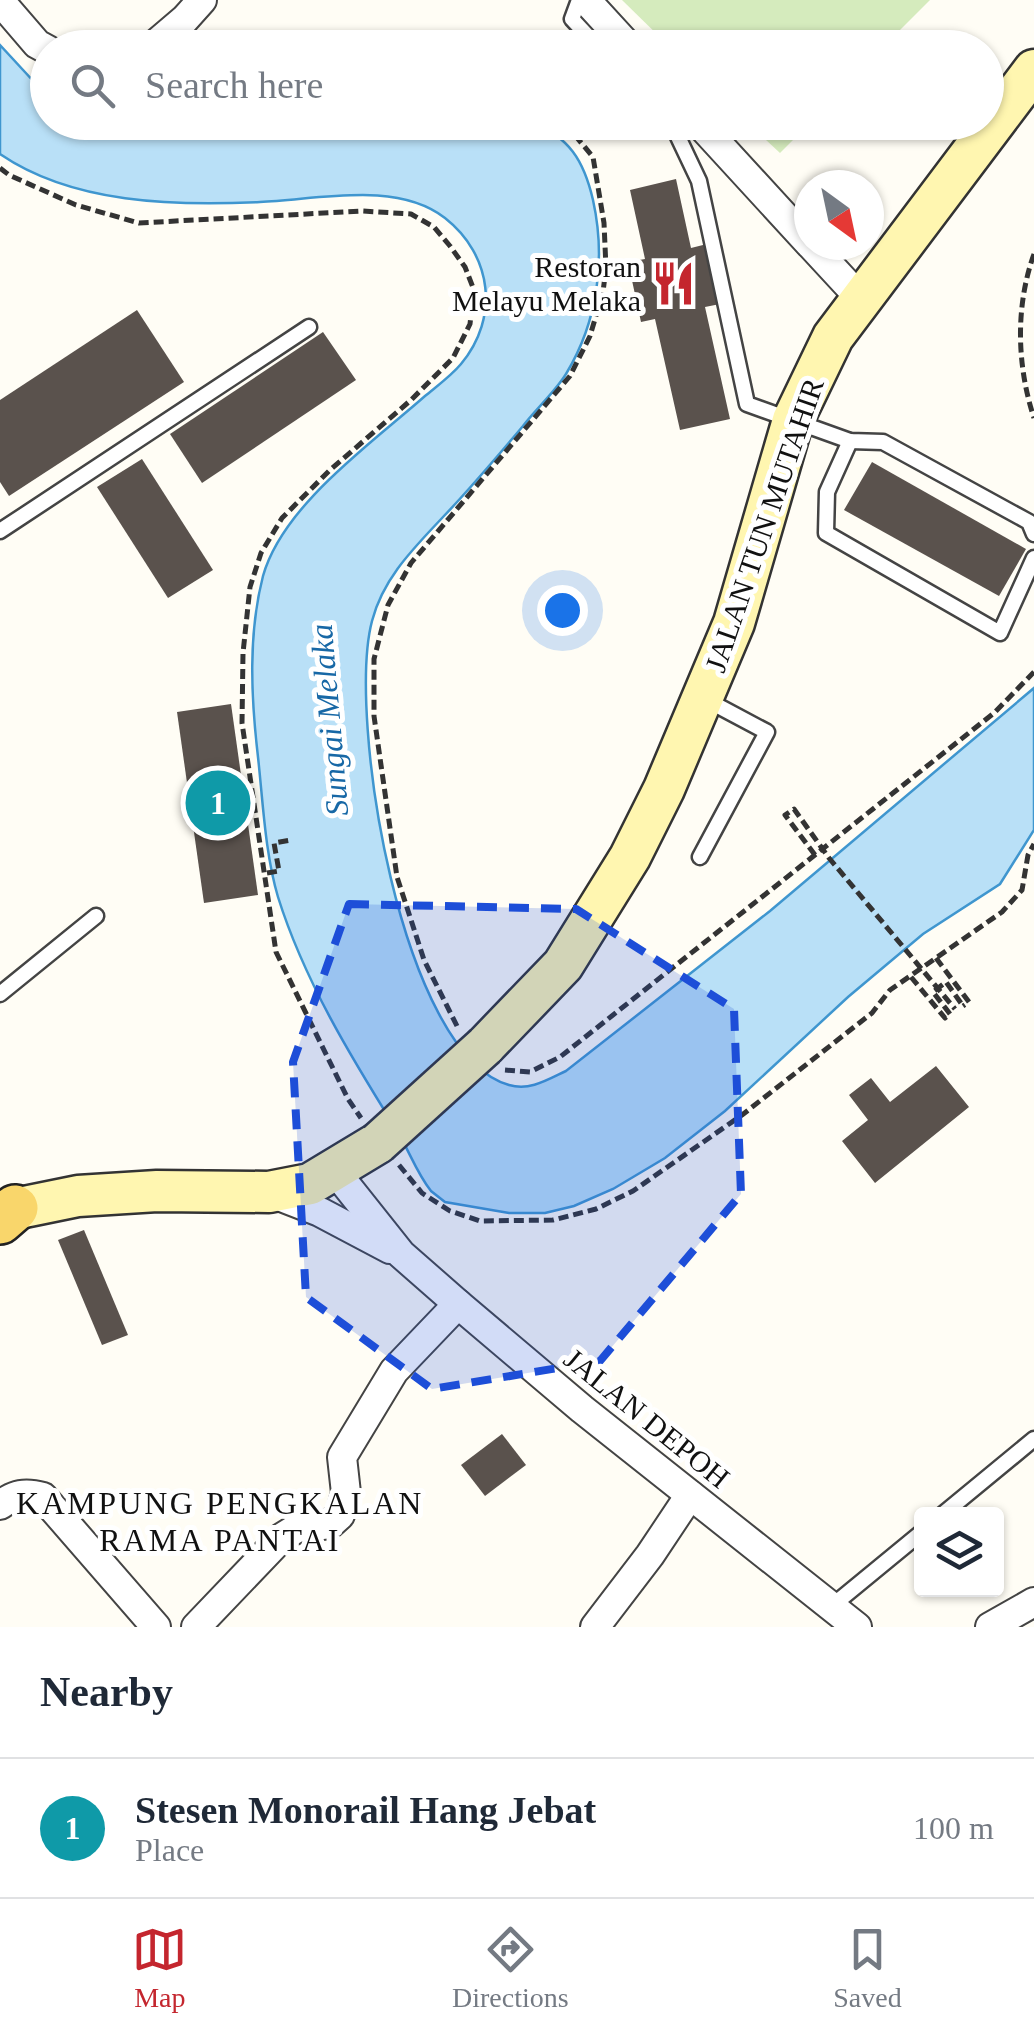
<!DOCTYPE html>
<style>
:root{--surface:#fff;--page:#f2f2f3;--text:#1f2937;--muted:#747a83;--line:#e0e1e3;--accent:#c4262e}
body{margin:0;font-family:"Times New Roman",serif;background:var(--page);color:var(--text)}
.controls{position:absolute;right:30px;bottom:30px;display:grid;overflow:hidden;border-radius:10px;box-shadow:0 2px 8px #0004}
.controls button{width:90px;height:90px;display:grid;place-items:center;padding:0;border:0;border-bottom:2px solid var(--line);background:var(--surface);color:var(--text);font:50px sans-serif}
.compass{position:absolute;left:794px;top:170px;width:90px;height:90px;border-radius:50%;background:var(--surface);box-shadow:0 2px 8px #0004;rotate:147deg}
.you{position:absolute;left:562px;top:610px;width:35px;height:35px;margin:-25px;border:8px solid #fff;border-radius:50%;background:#1a73e8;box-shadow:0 0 0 15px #1a73e833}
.badge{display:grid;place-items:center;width:65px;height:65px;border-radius:50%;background:var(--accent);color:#fff;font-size:32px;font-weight:700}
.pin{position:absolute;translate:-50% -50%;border:5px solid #fff;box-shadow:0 2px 10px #0006}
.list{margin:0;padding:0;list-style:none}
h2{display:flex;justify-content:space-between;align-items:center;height:130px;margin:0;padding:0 40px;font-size:42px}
h2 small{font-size:32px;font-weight:400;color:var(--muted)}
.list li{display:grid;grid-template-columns:65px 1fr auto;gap:30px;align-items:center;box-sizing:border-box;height:140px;padding:0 40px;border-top:2px solid var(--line)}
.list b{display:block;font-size:38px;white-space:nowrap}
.list p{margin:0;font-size:32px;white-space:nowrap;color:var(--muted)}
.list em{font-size:32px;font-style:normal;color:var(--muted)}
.icon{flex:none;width:55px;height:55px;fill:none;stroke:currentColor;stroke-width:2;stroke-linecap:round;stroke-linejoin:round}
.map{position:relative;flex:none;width:1034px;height:1627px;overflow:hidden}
.search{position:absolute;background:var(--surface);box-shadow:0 2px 8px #0004;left:30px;right:30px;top:30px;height:110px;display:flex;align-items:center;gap:25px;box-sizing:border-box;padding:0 35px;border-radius:55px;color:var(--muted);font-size:38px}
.sheet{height:270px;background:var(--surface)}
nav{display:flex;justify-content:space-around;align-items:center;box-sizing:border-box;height:140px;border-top:2px solid var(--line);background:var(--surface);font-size:28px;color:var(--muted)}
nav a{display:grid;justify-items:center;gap:5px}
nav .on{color:var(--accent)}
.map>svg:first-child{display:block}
.green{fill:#d5ebbd}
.water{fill:#b9e0f7;stroke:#3f96cf;stroke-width:2.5}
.building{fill:#5a524d}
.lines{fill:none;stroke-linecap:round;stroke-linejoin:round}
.lane-casing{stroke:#444;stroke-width:19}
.street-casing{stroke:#444;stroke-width:32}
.secondary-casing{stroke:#333;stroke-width:45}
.primary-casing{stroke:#222;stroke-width:50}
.path{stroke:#333;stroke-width:5;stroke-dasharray:10 5;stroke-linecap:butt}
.lane{stroke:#fff;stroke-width:14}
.street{stroke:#fff;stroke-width:28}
.secondary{stroke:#fff6b0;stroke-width:40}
.primary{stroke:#f9d66b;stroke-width:45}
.secondary-bridge-casing{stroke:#333;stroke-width:45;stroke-linecap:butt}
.secondary-bridge{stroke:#fff6b0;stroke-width:40}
.marked{fill:#1d4ed8;fill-opacity:0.2;stroke:#1d4ed8;stroke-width:8;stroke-dasharray:20 12;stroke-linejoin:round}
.labels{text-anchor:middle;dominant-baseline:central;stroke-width:10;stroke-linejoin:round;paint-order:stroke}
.poi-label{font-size:30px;fill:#111;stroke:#fff;text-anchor:end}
.street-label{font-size:30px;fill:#111;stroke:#fff}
.water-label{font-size:32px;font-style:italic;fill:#1768a6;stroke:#fff}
.neighbourhood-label{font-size:32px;letter-spacing:2.5px;fill:#111;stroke:#fff}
</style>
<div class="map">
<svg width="1034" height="1627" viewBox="0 0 1034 1627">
<rect width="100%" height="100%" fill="#fffdf5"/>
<g class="green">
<path d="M622,0H930L883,47L671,48Z"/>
<path d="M748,123H810L780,153Z"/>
</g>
<path class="water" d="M0,45L47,96L48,122L531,123C569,136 584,161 593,200C606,259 598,321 566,374C555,392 536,409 523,426C497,457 471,488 443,517C414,548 383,578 372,621C347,716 401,1055 509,1085C530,1091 547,1080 566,1071L770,911L1034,688V830L1000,884L923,934L848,997L725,1111L665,1158L613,1189L574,1206L545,1213H509L445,1202L431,1191C416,1172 409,1150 396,1129C351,1057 304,980 278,897C265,853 263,802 258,757C251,697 248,634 263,576C283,505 372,443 425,396C437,386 451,376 461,364C500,317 492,255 445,218C396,180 317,200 260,202C174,206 73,204 0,154Z"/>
<g class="building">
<path d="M676,179L691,248L707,244L720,304L705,307L730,419L680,430L655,319L641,322L628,262L645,259L630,190Z"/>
<path d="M137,310L184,382L9,496L0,482V400Z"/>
<path d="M323,332L356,380L202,483L170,434Z"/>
<path d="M142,459L213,570L168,598L97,487Z"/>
<path d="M872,462L1026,549L999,596L844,510Z"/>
<path d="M231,704L258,895L204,903L177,712Z"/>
<path d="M936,1066L969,1107L875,1183L842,1141L868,1120L849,1095L871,1078L890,1102Z"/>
<path d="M84,1230L128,1335L102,1345L58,1240Z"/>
<path d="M502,1434L526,1465L485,1496L461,1465Z"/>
</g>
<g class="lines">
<defs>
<g id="lane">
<path d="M579,0L572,19L599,48"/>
<path d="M671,122L699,181L747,404L850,441L883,442L1029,522L1034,534"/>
<path d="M850,441L827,492L826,533L1000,633L1034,558"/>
<path d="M0,531L309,327"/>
<path d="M700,857L767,732L703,698"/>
<path d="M0,994L96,916"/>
<path d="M943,1514L1034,1439"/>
<path d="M832,1606L922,1532"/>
</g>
<g id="street">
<path d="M586,0L630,48"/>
<path d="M0,1L37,44L48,50"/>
<path d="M151,48L185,19L202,0"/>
<path d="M698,122L809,243"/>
<path d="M811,245L860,298"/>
<path d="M335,1171L401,1254L458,1304L582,1409L857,1627"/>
<path d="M271,1193L320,1212L390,1249"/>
<path d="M0,1505C15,1494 25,1492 43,1497L156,1627"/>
<path d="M196,1627L281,1538L297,1528L330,1524L340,1515L346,1493L342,1457L394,1371L458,1304"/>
<path d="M595,1627L650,1555L690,1495"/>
<path d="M990,1627L1034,1602"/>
</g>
<g id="secondary">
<path d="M485,1046L563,965L630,857L664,789L734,623L793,420L833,337L1034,70"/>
<path d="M0,1212L78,1196L157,1191L269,1192L310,1184L378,1143"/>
</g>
<path id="primary" d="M0,1221L15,1208"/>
</defs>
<use href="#lane" class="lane-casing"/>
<use href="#street" class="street-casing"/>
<use href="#secondary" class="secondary-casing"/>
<use href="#primary" class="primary-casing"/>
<g class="path">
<path d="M36,75L48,88"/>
<path d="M0,168L9,175L76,205L139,223L362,211L411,214L434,227L450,246L465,267L474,290L470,324L453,358L411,400L330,470L282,518L261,553L250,587L243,653L242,723L276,952L348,1099L361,1118"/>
<path d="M1034,254C1015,307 1017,366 1034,418"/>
<path d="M815,855L785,815L794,809L829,858L955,1009"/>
<path d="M267,873L279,871L274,843L291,840"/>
<path d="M936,958L969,1002L963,1006"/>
<path d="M911,977L945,1018L950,1014"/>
<path d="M950,1014L933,992L946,982L963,1006"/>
<path d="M457,1026L424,960L397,877L374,716V659L388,605L411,563L570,376L590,336L603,292L606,268L604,223L593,157L569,128L552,122"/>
<path d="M505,1070L530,1072L560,1057L994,713L1034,672"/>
<path d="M399,1165L422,1193L450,1211L480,1221L553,1220L596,1209L633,1191L742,1115L872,1013L890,990L1002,912L1022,890L1028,855L1034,844"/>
</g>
<use href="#lane" class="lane"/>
<use href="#street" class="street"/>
<use href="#secondary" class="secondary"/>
<use href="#primary" class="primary"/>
<defs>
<path id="secondary-bridge" d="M378,1143L485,1046"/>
</defs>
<use href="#secondary-bridge" class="secondary-bridge-casing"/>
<use href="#secondary-bridge" class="secondary-bridge"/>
</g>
<path class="marked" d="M349,904L576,909L734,1009L741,1194L600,1361L432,1389L306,1297L293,1062Z"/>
<defs>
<symbol id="restaurant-bare" viewBox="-9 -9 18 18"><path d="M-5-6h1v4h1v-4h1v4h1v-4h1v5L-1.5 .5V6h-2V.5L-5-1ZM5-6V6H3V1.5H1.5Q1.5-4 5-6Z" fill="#c4262e" stroke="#fff" stroke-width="2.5" paint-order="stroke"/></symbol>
</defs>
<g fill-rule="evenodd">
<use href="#restaurant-bare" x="642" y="252" width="63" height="63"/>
</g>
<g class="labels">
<g class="poi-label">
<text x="641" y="266">Restoran<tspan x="641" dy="34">Melayu Melaka</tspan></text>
</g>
<g class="street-label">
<text transform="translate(764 525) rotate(-71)">JALAN TUN MUTAHIR</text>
<text transform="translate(647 1418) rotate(39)">JALAN DEPOH</text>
</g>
<g class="water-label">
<text transform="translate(329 720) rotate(-95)">Sungai Melaka</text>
</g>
<g class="neighbourhood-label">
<text x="220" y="1503">KAMPUNG PENGKALAN<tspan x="220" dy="37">RAMA PANTAI</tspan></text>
</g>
</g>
</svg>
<div class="controls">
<button><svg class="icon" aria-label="layers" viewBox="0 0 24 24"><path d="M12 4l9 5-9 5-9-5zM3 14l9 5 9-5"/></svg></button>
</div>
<svg class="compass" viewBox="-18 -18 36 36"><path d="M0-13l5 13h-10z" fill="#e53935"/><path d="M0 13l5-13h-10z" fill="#747a83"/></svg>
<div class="you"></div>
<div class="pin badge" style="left:218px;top:803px;background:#0f9aa8">1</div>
<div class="search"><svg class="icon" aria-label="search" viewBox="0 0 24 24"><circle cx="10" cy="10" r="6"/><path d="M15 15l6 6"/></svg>Search here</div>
</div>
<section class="sheet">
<h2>Nearby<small></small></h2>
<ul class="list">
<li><span class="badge" style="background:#0f9aa8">1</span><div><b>Stesen Monorail Hang Jebat</b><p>Place</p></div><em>100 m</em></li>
</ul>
</section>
<nav>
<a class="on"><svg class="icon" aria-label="map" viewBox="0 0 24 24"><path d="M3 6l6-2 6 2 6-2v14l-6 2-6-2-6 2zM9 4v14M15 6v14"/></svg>Map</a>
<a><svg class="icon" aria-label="directions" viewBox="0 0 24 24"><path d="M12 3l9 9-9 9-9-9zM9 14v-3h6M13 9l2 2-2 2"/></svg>Directions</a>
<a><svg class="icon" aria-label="saved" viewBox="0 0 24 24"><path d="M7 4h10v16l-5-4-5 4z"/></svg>Saved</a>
</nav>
